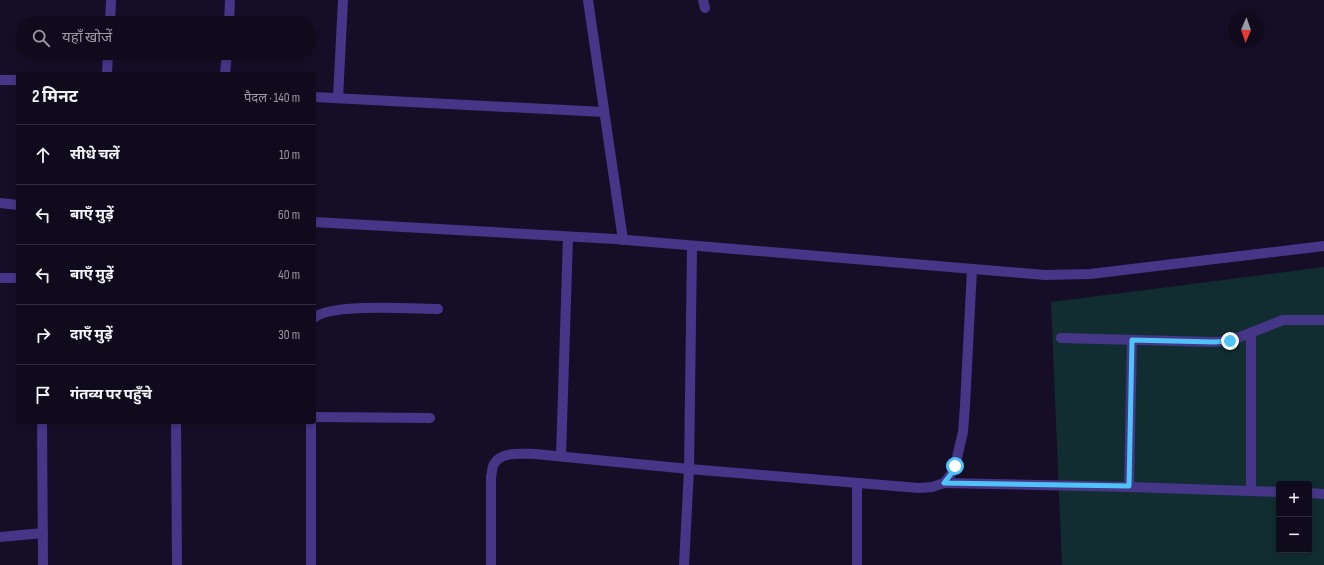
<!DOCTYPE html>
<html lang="hi">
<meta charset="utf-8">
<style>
:root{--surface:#100a1d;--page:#1e182a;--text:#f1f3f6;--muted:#9c9aa4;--line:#302b3b}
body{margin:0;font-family:"Sofia Sans Condensed","Noto Sans Devanagari",sans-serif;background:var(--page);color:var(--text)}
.controls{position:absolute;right:12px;bottom:12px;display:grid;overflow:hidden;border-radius:4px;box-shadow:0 2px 6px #0003}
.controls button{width:36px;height:36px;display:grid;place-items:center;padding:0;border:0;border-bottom:1px solid var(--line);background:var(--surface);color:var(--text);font:20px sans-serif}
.compass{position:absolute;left:1228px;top:12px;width:36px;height:36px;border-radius:50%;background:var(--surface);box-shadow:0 2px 6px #0003;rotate:182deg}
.stop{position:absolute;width:12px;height:12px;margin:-9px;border:3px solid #4fc3f7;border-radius:50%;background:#fff}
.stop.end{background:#4fc3f7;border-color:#fff;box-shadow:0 1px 4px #0008}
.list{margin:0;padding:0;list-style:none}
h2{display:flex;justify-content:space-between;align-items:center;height:52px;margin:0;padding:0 16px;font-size:17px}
h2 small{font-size:13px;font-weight:400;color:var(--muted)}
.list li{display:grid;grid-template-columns:26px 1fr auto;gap:12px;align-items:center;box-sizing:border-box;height:60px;padding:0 16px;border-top:1px solid var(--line)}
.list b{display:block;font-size:15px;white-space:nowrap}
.list em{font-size:13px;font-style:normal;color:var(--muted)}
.icon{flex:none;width:22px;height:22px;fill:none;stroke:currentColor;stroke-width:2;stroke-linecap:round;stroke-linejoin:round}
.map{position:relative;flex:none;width:1324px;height:565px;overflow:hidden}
.search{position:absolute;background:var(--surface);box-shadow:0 2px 6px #0003;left:16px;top:16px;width:300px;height:44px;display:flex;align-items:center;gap:10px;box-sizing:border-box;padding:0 14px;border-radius:22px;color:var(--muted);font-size:15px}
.panel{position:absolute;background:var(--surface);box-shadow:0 2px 6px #0003;left:16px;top:72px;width:300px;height:352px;border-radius:4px}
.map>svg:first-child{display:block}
.green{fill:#112d31;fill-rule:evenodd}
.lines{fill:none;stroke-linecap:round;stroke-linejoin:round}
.minor{stroke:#463688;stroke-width:10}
.route{stroke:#4fc3f7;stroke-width:5}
</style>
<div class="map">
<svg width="1324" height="565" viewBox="0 0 1324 565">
<rect width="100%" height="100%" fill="#160e27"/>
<path class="green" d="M1324,267V565H1062L1051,302ZM1279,484H1309V550H1279Z"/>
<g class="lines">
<g class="minor">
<path d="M588,0L623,240"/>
<path d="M703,0L705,8"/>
<path d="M110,23L111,0"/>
<path d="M229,23L230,0"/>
<path d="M107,74L108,53"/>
<path d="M225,74L227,53"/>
<path d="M0,80H18"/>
<path d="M314,97L604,112"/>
<path d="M338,98L343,0"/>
<path d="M0,203L18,205"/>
<path d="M314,222L615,239L1045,275L1090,274L1324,246"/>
<path d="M0,278H18"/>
<path d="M314,318C329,303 414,309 438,309"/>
<path d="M1251,333V491"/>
<path d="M1061,338L1213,342L1230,341L1283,320H1324"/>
<path d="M314,417L430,418"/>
<path d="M42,422L43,565"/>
<path d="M176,422L177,565"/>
<path d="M311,422V565"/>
<path d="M561,456L568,237"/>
<path d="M944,483L1129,487L1279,492"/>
<path d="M1129,487L1132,340"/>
<path d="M1309,493L1324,494"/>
<path d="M0,537L43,533"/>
<path d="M491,565V477C492,473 492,467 494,464C501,451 522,454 535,454L689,469L919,488L932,487L944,483L951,474L955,466L963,432L965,405L972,269"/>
<path d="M684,565L689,469L692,247"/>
<path d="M857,565V483"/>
</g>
</g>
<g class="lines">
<path class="route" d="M955,466L951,474L944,483L1129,486L1132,340L1214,342L1230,341"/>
</g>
</svg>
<div class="controls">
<button>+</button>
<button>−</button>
</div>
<svg class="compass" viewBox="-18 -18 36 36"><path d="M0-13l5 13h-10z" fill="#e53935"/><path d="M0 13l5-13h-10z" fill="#9c9aa4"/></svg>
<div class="stop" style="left:955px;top:466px"></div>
<div class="stop end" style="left:1230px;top:341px"></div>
<div class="search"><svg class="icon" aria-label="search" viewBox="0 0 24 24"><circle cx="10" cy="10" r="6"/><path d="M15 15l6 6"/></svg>यहाँ खोजें</div>
<section class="panel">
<h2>2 मिनट<small>पैदल · 140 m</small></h2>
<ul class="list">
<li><svg class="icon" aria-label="ahead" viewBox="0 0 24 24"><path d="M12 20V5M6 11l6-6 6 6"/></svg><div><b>सीधे चलें</b></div><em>10 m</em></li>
<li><svg class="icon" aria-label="left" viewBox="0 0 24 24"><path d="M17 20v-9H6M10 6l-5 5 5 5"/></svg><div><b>बाएँ मुड़ें</b></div><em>60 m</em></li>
<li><svg class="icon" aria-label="left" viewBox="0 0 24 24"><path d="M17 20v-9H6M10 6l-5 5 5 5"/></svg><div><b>बाएँ मुड़ें</b></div><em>40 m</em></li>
<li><svg class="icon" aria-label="right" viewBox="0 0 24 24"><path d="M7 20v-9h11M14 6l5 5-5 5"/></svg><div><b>दाएँ मुड़ें</b></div><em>30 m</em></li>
<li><svg class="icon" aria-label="arrive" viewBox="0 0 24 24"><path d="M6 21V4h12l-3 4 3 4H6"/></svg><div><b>गंतव्य पर पहुँचे</b></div></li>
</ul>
</section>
</div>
